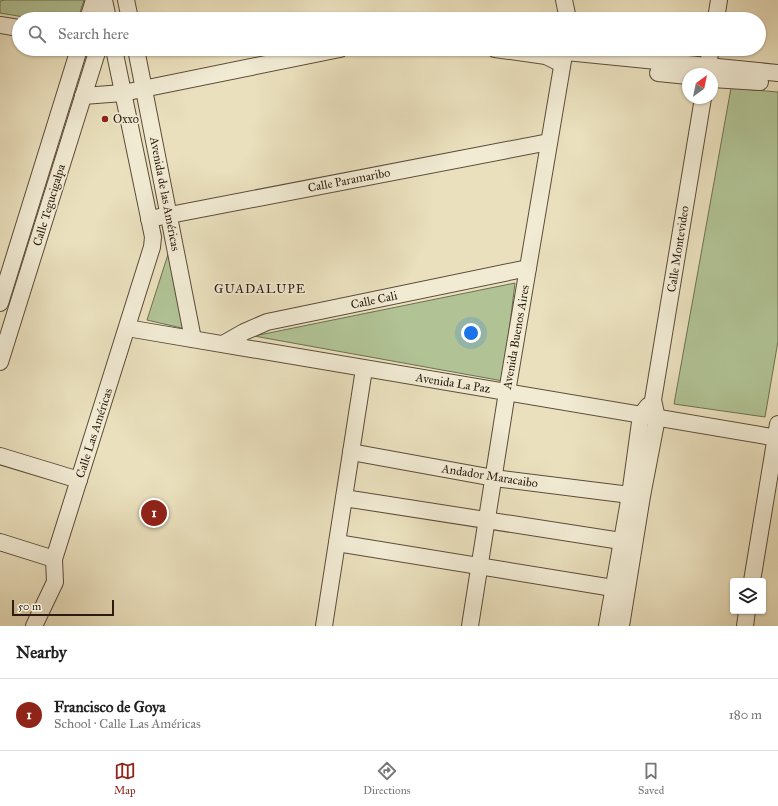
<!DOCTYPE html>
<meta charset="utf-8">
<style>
:root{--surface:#fff;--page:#f6f6f6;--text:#222;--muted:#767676;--line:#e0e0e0;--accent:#8f2418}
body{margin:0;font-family:"IM FELL Great Primer",serif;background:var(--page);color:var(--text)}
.controls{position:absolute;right:12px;bottom:12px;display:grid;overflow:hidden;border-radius:4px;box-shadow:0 1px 3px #0004}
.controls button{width:36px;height:36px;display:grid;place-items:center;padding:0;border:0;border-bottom:1px solid var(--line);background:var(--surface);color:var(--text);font:20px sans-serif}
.compass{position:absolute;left:682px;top:68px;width:36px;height:36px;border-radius:50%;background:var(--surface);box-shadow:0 1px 3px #0004;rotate:33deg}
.scale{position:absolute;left:12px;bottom:10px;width:102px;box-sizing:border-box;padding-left:4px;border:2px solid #2c1b0e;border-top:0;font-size:11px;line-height:14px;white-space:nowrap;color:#2c1b0e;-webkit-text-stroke:3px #f1ebd4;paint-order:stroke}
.you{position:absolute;left:471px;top:333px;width:14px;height:14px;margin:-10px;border:3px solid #fff;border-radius:50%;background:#1a73e8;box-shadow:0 0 0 6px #1a73e833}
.badge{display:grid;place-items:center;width:26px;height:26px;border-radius:50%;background:var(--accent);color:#fff;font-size:13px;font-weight:700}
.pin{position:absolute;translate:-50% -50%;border:2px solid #fff;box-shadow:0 1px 4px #0006}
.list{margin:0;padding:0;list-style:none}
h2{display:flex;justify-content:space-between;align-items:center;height:52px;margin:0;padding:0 16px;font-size:17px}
h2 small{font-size:13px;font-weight:400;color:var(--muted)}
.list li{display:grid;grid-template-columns:26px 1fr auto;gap:12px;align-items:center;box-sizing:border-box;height:72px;padding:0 16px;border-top:1px solid var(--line)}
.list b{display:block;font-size:15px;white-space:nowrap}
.list p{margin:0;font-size:13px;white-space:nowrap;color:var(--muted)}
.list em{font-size:13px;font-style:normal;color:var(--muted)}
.icon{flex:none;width:22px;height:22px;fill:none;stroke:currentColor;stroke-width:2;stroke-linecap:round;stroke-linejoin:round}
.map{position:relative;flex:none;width:778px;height:626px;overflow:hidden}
.search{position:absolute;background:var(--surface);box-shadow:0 1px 3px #0004;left:12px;right:12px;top:12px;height:44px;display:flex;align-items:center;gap:10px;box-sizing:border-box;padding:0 14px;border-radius:22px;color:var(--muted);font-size:15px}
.sheet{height:124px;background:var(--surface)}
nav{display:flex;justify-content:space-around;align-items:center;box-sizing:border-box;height:56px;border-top:1px solid var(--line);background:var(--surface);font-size:11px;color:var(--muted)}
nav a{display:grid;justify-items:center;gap:2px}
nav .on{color:var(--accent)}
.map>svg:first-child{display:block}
.green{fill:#b1c395;stroke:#6e6f52}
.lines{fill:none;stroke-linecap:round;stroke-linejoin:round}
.minor-casing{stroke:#5c4c3a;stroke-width:18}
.minor{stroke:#f1ebd4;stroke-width:16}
.poi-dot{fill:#8f2418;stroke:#f1ebd4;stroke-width:1.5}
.labels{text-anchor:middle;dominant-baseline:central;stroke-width:3.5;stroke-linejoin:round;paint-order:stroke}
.poi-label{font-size:12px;fill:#2c1b0e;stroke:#f1ebd4;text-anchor:start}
.street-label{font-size:12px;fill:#2c1b0e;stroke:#f1ebd4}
.neighbourhood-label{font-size:13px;letter-spacing:1px;fill:#2c1b0e;stroke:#f1ebd4}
</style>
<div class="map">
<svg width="778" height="626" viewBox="0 0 778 626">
<rect width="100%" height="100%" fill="#eae0bd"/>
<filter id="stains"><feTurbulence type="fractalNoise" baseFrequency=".005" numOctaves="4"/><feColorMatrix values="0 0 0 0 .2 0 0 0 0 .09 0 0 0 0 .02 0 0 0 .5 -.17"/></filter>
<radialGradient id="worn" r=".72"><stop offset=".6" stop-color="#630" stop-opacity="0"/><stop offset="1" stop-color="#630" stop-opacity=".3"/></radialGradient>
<g class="green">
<path d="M5,0H84L78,19H36L0,13V1Z"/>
<path d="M731,88L778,92V341L765,417L674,404Z"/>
<path d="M171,245L190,330L147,320Z"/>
<path d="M515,283L503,381L254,336Z"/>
</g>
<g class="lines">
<defs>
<g id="minor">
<path d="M104,0L108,19"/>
<path d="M126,0L130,19"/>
<path d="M564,0L568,19"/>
<path d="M88,19L94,0"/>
<path d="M716,19L719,0"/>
<path d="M0,25L19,28"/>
<path d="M136,49L193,339"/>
<path d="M495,49L546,56L556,61"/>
<path d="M546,56L550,53L556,51L778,73"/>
<path d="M658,73L688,76"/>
<path d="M706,74L711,49"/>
<path d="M712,79L760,82"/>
<path d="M83,96L123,93L340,49"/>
<path d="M149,219L549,142"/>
<path d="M0,303L79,49"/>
<path d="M127,328L778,438"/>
<path d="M223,344L244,332L267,322L528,268"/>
<path d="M0,362L98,49"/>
<path d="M351,452L494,478L630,495"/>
<path d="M0,456L79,480"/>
<path d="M344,498L621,541"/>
<path d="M0,542L54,559"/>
<path d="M337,543L613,588"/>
<path d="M752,581L778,424"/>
<path d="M34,626L55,582L54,559L152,247L153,237L114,49"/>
<path d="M324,626L364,369"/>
<path d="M470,626L507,392L565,49"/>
<path d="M607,626L630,495L641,415L648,406"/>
<path d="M621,626L642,496L657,418L653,400L703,98"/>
<path d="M745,626L747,611"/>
</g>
</defs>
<use href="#minor" class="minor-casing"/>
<use href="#minor" class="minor"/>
</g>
<circle class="poi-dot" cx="105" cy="119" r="4"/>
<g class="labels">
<g class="poi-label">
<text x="113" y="119">Oxxo</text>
</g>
<g class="street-label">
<text transform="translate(349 180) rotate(-11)">Calle Paramaribo</text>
<text transform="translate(165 194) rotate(79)">Avenida de las Américas</text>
<text transform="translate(49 205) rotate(-73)">Calle Tegucigalpa</text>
<text transform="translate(678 249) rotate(-81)">Calle Montevideo</text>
<text transform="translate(374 300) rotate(-12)">Calle Cali</text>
<text transform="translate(516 337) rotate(-80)">Avenida Buenos Aires</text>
<text transform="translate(453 383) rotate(9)">Avenida La Paz</text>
<text transform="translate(94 433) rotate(-72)">Calle Las Américas</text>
<text transform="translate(490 476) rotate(9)">Andador Maracaibo</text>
</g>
<g class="neighbourhood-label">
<text x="260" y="289">GUADALUPE</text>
</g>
</g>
<rect width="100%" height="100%" filter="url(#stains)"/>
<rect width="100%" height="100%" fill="url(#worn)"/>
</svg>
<div class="controls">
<button><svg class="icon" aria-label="layers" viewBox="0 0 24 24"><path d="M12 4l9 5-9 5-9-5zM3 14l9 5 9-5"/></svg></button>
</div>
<svg class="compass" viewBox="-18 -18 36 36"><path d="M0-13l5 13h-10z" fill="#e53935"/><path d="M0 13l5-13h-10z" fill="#767676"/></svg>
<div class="scale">50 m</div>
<div class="you"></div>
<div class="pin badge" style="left:154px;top:513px">1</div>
<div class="search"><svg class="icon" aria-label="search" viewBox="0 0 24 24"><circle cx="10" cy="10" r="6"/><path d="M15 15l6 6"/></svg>Search here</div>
</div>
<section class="sheet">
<h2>Nearby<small></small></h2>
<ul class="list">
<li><span class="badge">1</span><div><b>Francisco de Goya</b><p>School · Calle Las Américas</p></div><em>180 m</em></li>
</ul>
</section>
<nav>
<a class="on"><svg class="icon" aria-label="map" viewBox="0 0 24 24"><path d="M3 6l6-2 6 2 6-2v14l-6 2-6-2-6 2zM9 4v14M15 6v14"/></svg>Map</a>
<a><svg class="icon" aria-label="directions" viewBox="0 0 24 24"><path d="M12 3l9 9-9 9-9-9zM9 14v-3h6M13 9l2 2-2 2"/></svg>Directions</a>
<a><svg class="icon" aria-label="saved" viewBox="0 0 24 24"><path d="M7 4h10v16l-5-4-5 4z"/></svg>Saved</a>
</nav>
